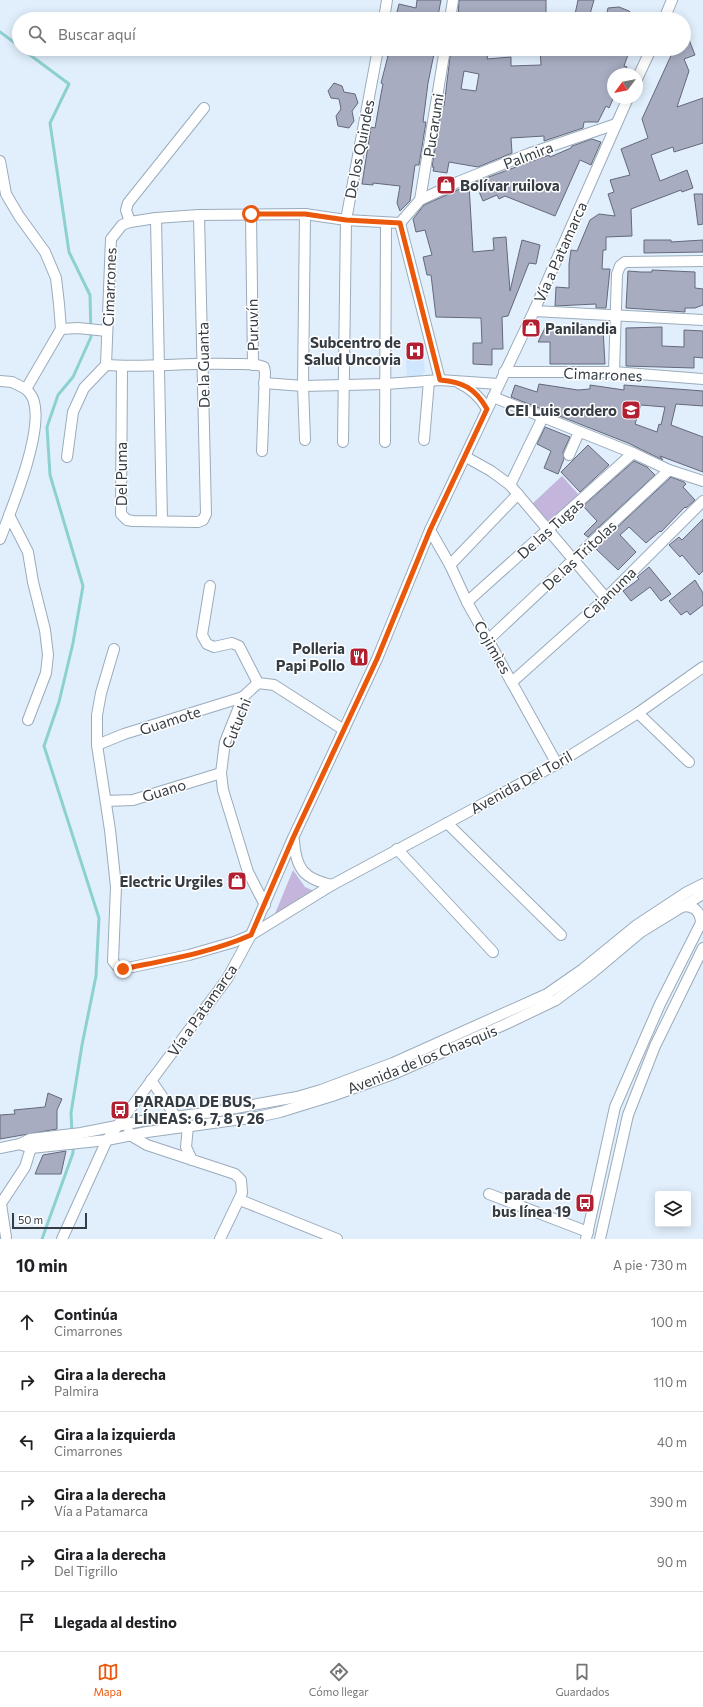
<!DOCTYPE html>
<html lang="es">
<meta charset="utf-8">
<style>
:root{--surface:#fff;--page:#f2f2f2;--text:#202124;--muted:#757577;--line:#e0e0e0;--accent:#ea580c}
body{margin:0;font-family:Commissioner,sans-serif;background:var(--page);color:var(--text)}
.controls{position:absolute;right:12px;bottom:12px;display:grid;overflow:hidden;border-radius:4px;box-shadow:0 2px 10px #0003}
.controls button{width:36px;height:36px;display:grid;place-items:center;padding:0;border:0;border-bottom:1px solid var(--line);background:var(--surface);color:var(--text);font:20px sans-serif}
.compass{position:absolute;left:607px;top:68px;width:36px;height:36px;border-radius:50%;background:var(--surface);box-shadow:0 2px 10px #0003;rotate:238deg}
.scale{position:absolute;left:12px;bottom:10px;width:75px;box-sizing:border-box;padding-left:4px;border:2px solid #353c43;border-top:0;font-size:11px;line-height:14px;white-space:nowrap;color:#353c43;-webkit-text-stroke:3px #fff;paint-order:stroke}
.stop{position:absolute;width:12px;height:12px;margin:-9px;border:3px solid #ea580c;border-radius:50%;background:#fff}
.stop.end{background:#ea580c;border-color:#fff;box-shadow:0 1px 4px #0008}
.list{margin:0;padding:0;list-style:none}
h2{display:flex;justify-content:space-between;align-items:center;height:52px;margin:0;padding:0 16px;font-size:17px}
h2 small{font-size:13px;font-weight:400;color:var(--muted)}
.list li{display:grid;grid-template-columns:26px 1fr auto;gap:12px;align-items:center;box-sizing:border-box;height:60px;padding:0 16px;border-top:1px solid var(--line)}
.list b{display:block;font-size:15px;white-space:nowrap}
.list p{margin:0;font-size:13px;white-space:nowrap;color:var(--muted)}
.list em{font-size:13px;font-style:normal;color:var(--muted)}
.icon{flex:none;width:22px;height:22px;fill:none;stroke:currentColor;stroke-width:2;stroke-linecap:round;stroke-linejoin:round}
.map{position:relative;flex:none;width:703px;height:1239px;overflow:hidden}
.search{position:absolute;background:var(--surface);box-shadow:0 2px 10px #0003;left:12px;right:12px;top:12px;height:44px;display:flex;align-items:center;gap:10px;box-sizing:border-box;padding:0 14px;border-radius:22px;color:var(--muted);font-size:15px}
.sheet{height:412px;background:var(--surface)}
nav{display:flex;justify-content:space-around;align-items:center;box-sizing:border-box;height:56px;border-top:1px solid var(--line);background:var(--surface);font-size:11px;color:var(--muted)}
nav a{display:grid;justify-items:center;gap:2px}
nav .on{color:var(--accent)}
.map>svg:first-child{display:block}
.built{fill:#cfe6fe}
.green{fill:#c3b5db}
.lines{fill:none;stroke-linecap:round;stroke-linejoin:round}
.stream{stroke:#8cd1d0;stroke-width:3}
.building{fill:#a7acc1;stroke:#64687b;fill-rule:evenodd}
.minor-casing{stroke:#9aabbb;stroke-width:12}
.minor{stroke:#fff;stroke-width:10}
.route{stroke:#ea580c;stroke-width:5}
.labels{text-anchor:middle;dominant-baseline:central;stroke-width:3;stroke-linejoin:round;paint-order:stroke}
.street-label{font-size:15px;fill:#353c43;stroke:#fff}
.poi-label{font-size:15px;font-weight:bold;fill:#353c43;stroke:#fff;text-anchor:end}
</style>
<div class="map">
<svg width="703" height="1239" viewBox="0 0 703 1239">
<rect width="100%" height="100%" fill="#e1effd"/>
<path class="built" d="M409,341H422L425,372L419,377L407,378L406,362Z"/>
<g class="green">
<path d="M562,476L580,496L549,525L531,505Z"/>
<path d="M293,870L305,887L316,892L272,921Z"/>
</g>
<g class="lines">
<g class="stream">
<path d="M0,32L19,46"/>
<path d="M22,49L69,84L50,123L69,252L90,295L91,337L73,377L58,395L47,427L50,475L83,586L73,643L59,702L44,746L99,918L96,976L82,1045L71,1113L72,1133"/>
<path d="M42,1239L73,1153V1144"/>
</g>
</g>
<g class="building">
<path d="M417,0H441L438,16H436L435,19H413L396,16L399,4L416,8Z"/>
<path d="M459,0H546V19H458Z"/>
<path d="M578,0H594L590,14L586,13L585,19H574Z"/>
<path d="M619,7L629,11L637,19H615L606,17L608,8Z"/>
<path d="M684,27L695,55L684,59L689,71L677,107L703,98V143L674,152L673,147L651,155L660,181L687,170L693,188L682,192L681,190L631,209L632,236L606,237V250H603L602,269H610L606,308H596V304L555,306L556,287L569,288V264L571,250L577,251L590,220L599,214L615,216L608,194L614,192L610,180L630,175L621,149L648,138L642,119L674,49H684Z"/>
<path d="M384,49H435L428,83L423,122H426L419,165H415L410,201L400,211L397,203L400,186L373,183V185L362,184L371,127L375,128L381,94L383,84L381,83L388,56L384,55Z"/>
<path d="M451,49H489L487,59L511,57V66L541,65L540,49H630L624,66L627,67L624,74H613V99L609,108L606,106L598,122H584L583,128L544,141V136L511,138L512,153L478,167L449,162L447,173L433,171L434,167H432L442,105L444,106ZM464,71L479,74L476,91L461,89Z"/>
<path d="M334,83L342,86L344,92L355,94L358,103L352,111L354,121L349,128L338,126L336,116L341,109L339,99L331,98L328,91Z"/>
<path d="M592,139L601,142L591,165L580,160L555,216L505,196L499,199L497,195L483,201L475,182L549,155L550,157L571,148L572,146Z"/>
<path d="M469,185L473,252L494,250L493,238L506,237L510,291L522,240L540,245L536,264L529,263L508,316L502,317L503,349H492V365L473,364V343H482L481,318L436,317L431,275H427L423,257L432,255L425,230L416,232L413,219L424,205Z"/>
<path d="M694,194H703V224L698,225Z"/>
<path d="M644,240H671V242L703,240V252L644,253Z"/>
<path d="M652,270L695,272V288L703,289V305L695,308H685V312L626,308L628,271L641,272H652Z"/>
<path d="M572,325H583V328L603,329L605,364H550V342H538L546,326L561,327L572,326Z"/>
<path d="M662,327V346L684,347V330L703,331V358L694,357V368L626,366V328Z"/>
<path d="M539,384L578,390L590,389V385L624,390V385L703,391V406L676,404L671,425L703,437V472L660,456L663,460L628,443L511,397L515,385L537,392ZM641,405L665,407L661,425L659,424L657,432L635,424Z"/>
<path d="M545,427L570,437L563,452L564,459L558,474L544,468L551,451L537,444Z"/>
<path d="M588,445L609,465L580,492L561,472Z"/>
<path d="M634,461L647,467L655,475L588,537L584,534L597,521L583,506Z"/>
<path d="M671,477L684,482L686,484L683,487L695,500L686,508L685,507L661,532L660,531L646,543L629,527L620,535L636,552L618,570L595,548Z"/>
<path d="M703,519V571L699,575L682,555L680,557L669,545L679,537L682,540Z"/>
<path d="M649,567L671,594L661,601L650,587L631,601L623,591L639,579L637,577Z"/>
<path d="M695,580L703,593V605L690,615L687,611L681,615L669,601Z"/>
<path d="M48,1093L62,1099L57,1110V1129L0,1139V1115L15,1114L14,1110L45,1107Z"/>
<path d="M66,1151L61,1174H35L43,1155Z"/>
</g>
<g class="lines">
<defs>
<g id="minor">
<path d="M384,19L387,0"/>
<path d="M450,19L453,0"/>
<path d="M664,19L672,0"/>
<path d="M637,79L651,49"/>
<path d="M0,161L6,194L19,216L45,252L56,278L59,304L61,329L26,389L12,382L0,381"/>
<path d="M420,200L445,49"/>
<path d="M251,214L253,365"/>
<path d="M156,218L162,520"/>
<path d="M130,222L126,210L128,203L204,108"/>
<path d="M400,223L420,200L458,182L528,154L616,124"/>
<path d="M400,223L440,380"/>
<path d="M534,311L703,320"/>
<path d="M61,329L78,328L107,331"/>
<path d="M106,365L111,239L122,225L130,222L156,218L199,215L305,214L346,220L400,223"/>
<path d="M106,365C148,368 191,362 233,364C243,364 255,363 264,367L265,372L262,451"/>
<path d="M122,366L121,514L127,520L133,521L198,522L203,520L206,514L199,215"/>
<path d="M504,372H614L703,379"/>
<path d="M614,372L617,274L620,266L625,262L703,261"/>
<path d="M264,383L303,386L386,384L440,380L498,384"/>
<path d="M459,383C472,389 480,397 487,409"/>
<path d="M493,397L633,453L669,470L703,481"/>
<path d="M305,440L303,386L305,214"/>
<path d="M424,440L429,381"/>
<path d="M343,442L346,220L378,49"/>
<path d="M385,442L386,223"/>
<path d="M569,455L579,432"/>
<path d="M67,457L73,412L84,388L106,365"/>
<path d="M466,457L491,471L510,485L606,598"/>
<path d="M510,485L543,417"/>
<path d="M9,515L28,552L33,582L45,630L48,655L46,673L28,720"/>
<path d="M430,530L450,565L467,602L557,764"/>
<path d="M0,539C12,508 43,433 34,402C33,397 29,392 26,389"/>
<path d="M450,565L518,494"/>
<path d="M210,586L202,635L207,644L214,647L232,643L239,646L258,683"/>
<path d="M467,602L633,453"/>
<path d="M488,640L669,470"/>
<path d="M114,649L101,693L97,715V745L110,830L116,887L113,961L117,966L123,969L189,955L234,942L251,935L332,885L557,764L638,713L703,667"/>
<path d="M512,682L606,598L703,501"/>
<path d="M638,713L689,762"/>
<path d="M97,745L124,734L243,697"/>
<path d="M106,801L133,800L221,773"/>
<path d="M447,823L561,935"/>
<path d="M294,841C296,869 304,879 332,885"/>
<path d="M397,849L493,952"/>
<path d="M265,905L248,872L223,790L221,773L225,742L243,697L258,683L274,685L344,730"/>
<path d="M680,907C692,904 700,910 701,922"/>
<path d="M151,1080L176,1117"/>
<path d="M188,1126L186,1147L192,1160"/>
<path d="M129,1132L130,1135L147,1145L235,1174L241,1180L242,1193L220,1239"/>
<path d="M20,1144L31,1148L107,1140L147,1132L257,1117L280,1112L332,1096L396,1073L508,1023L556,1000L591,974L641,932L703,894"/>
<path d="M0,1148L20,1144L30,1139L81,1133L142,1121L213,1112L297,1097L321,1090L393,1063L547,994L583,969L637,925L687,892L703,884"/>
<path d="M489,1194L588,1232"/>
<path d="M240,1200L337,1239"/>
<path d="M1,1204L6,1237"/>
<path d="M0,1205L25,1167L31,1148"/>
<path d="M62,1239L107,1140L227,979L251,935L293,838L377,659L430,530L534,311L628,98"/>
<path d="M586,1239L615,1107L660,1004L703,919"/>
<path d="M600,1239L628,1115L655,1046L703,948"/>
</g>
</defs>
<use href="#minor" class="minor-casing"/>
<use href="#minor" class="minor"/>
</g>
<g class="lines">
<path class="route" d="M123,969C166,960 210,953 251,935L293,838L377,659L430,530L487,409C475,388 463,382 440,380L400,223L346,220L305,214H251"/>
</g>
<defs>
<symbol id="shop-square" viewBox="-11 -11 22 22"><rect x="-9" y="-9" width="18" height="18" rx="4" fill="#b21f30" stroke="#fff"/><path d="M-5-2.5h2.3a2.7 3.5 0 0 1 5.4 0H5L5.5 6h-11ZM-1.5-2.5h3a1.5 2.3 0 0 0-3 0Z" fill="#fff"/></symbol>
<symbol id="hospital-square" viewBox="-11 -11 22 22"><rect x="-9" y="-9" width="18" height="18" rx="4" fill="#b21f30" stroke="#fff"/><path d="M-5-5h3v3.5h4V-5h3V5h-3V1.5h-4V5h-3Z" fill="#fff"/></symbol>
<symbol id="school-square" viewBox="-11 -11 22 22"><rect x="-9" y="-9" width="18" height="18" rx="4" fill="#b21f30" stroke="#fff"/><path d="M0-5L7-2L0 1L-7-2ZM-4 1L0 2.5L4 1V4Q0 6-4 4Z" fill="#fff"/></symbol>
<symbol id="restaurant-square" viewBox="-11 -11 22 22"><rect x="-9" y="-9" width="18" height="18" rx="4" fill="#b21f30" stroke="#fff"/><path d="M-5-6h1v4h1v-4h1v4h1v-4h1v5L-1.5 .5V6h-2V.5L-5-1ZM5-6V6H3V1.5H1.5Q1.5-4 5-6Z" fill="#fff"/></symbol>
<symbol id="bus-square" viewBox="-11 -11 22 22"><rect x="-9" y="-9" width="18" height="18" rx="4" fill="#b21f30" stroke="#fff"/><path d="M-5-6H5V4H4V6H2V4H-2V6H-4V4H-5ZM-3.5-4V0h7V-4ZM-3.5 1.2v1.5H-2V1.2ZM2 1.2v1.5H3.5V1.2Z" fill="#fff"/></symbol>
</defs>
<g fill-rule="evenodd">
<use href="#shop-square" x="435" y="174" width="22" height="22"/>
<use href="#shop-square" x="520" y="317" width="22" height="22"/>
<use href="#hospital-square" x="404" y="340" width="22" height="22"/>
<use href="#school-square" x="620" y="399" width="22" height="22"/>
<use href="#restaurant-square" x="348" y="646" width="22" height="22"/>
<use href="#shop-square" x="226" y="870" width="22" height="22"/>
<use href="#bus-square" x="109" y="1099" width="22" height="22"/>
<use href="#bus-square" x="574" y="1192" width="22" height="22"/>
</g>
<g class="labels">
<g class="street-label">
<text transform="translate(433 125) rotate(-81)">Pucarumi</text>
<text transform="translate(359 149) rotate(-79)">De los Quindes</text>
<text transform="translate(528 155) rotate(-21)">Palmira</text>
<text transform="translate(560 252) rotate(-66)">Vía a Patamarca</text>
<text transform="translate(109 287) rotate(-88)">Cimarrones</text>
<text transform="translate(252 325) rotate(-91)">Puruvín</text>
<text transform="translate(203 365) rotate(-91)">De la Guanta</text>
<text transform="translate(603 374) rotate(2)">Cimarrones</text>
<text transform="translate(121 474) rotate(-90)">Del Puma</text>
<text transform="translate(550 528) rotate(-42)">De las Tugas</text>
<text transform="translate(579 555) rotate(-43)">De las Tritolas</text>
<text transform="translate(609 593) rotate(-44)">Cajanuma</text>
<text transform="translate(493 647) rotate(60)">Cojimìes</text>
<text transform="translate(170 720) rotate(-18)">Guamote</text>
<text transform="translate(236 723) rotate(-68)">Cutuchi</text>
<text transform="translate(521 782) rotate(-29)">Avenida Del Toril</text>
<text transform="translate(164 790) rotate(-17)">Guano</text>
<text transform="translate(202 1010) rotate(-55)">Vía a Patamarca</text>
<text transform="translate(422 1059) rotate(-22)">Avenida de los Chasquis</text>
</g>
<g class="poi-label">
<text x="460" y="185" text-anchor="start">Bolívar ruilova</text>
<text x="545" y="328" text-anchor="start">Panilandia</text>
<text x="401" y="342">Subcentro de<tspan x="401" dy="17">Salud Uncovia</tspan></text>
<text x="617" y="410">CEI Luis cordero</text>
<text x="345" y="648">Polleria<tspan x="345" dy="17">Papi Pollo</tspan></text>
<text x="223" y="881">Electric Urgiles</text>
<text x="134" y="1101" text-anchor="start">PARADA DE BUS,<tspan x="134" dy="17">LÍNEAS: 6, 7, 8 y 26</tspan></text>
<text x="571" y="1194">parada de<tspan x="571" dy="17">bus línea 19</tspan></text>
</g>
</g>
</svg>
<div class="controls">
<button><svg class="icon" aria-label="layers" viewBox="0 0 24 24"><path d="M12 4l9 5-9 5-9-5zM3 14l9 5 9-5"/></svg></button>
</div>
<svg class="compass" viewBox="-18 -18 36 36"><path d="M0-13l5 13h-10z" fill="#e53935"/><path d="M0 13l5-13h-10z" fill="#757577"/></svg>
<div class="scale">50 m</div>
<div class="stop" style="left:251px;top:214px"></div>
<div class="stop end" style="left:123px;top:969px"></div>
<div class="search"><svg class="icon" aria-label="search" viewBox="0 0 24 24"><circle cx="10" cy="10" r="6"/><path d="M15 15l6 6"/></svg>Buscar aquí</div>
</div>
<section class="sheet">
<h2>10 min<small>A pie · 730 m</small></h2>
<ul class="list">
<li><svg class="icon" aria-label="ahead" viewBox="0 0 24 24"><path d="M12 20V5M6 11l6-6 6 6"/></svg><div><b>Continúa</b><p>Cimarrones</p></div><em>100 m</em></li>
<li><svg class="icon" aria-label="right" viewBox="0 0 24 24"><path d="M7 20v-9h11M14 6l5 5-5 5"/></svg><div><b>Gira a la derecha</b><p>Palmira</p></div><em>110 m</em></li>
<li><svg class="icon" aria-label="left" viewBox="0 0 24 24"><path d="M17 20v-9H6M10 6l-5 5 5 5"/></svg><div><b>Gira a la izquierda</b><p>Cimarrones</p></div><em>40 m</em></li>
<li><svg class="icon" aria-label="right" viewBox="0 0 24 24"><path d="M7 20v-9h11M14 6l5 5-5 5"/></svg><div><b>Gira a la derecha</b><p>Vía a Patamarca</p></div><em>390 m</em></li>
<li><svg class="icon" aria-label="right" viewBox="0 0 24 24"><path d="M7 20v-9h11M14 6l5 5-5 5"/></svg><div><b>Gira a la derecha</b><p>Del Tigrillo</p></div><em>90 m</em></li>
<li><svg class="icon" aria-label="arrive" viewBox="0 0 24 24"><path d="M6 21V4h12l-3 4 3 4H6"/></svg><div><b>Llegada al destino</b></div></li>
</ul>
</section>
<nav>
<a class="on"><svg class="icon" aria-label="map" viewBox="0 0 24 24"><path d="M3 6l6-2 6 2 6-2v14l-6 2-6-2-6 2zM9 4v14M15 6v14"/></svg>Mapa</a>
<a><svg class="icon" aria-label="directions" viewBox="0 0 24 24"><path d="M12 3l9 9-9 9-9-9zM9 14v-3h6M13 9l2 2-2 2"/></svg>Cómo llegar</a>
<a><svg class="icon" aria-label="saved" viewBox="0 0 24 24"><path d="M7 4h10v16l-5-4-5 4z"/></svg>Guardados</a>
</nav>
